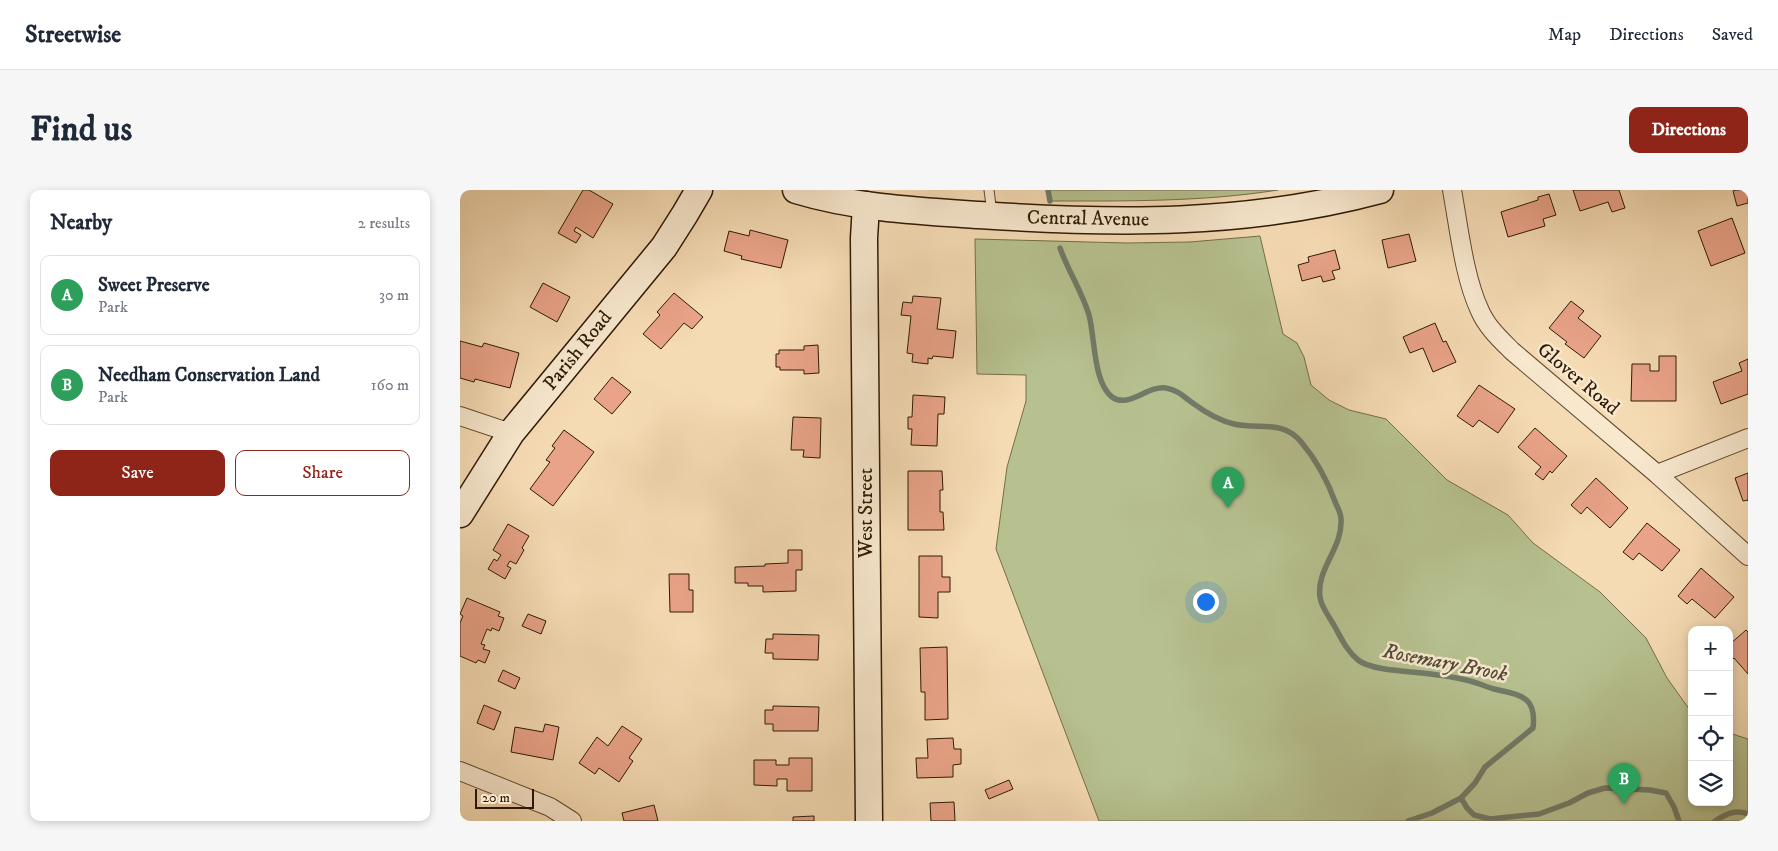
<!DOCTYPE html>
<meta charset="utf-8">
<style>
:root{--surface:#fff;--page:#f6f6f7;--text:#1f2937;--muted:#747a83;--line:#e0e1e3;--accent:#8f2418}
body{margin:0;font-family:"IM FELL DW Pica",serif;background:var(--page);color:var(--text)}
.controls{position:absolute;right:15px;bottom:15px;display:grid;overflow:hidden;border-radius:10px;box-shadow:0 2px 8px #0003}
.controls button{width:45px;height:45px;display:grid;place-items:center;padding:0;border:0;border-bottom:1px solid var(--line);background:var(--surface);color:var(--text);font:25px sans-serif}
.scale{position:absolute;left:15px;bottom:12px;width:59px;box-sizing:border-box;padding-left:5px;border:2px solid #301a06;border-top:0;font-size:14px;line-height:18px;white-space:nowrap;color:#301a06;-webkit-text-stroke:4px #f8e8ce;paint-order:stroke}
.you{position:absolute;left:745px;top:411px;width:18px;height:18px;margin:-12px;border:4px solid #fff;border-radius:50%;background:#1a73e8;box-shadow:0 0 0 8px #1a73e833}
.badge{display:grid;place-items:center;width:32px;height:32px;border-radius:50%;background:var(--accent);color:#fff;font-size:16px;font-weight:700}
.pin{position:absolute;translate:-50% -41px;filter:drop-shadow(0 1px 2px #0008)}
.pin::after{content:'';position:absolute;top:26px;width:18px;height:15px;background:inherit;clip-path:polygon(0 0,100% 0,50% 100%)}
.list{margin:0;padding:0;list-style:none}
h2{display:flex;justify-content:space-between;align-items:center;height:65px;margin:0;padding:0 20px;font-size:21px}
h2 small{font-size:16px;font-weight:400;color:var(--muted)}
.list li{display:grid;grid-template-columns:32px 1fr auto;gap:15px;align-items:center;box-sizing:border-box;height:80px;margin:0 10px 10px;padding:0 10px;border:1px solid var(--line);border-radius:10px}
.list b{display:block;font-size:19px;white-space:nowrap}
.list p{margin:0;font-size:16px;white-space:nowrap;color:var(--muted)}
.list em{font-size:16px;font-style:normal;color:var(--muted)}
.actions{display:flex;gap:10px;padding:15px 20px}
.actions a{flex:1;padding:11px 0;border:1px solid var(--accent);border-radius:10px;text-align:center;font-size:18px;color:var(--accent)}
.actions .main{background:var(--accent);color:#fff}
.icon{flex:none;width:28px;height:28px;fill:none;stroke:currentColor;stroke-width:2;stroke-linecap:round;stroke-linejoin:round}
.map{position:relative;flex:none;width:1288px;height:631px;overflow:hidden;border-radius:10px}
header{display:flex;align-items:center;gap:30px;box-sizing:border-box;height:70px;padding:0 25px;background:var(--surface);border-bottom:1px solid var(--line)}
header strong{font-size:24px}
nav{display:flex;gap:28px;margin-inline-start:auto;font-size:18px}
.intro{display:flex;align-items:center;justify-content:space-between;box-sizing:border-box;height:120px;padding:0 30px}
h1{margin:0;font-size:35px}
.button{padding:12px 22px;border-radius:10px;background:var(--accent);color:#fff;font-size:18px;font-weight:700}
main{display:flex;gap:30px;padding:0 30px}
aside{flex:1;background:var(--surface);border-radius:10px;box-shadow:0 2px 8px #0003}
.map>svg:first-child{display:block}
.green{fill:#b7c190;stroke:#746e4b}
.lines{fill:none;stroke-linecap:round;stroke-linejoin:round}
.stream{stroke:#717b68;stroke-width:5.5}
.building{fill:#e9a388;stroke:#301a06}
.lane-casing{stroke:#614a32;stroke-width:11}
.street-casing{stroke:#614a32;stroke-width:20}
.secondary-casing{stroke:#301a06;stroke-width:29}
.lane{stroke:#f8e8ce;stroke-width:9}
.street{stroke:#f8e8ce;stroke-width:18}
.secondary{stroke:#f8e8ce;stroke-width:26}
.labels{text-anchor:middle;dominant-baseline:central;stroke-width:5;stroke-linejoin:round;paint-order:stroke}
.street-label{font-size:20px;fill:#301a06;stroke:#f8e8ce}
.water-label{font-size:21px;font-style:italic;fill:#514b37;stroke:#f8e8ce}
</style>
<header>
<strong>Streetwise</strong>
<nav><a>Map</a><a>Directions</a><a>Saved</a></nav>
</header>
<div class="intro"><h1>Find us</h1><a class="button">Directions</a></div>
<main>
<aside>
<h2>Nearby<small>2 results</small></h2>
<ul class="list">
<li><span class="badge" style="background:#2e9e5b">A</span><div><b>Sweet Preserve</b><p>Park</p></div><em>30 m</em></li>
<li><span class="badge" style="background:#2e9e5b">B</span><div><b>Needham Conservation Land</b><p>Park</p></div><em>160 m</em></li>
</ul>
<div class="actions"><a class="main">Save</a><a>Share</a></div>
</aside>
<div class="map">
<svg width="1288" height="631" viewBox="0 0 1288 631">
<rect width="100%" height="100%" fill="#f5dbb4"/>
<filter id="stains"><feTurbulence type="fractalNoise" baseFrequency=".004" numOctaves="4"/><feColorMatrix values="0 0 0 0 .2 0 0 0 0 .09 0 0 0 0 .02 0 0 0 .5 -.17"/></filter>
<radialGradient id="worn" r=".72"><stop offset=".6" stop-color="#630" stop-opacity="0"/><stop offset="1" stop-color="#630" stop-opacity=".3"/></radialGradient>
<g class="green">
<path d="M588,0H818C742,12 666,11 590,11Z"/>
<path d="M800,46L823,144L837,153L844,167L851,195L869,210L889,220L926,229L987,290L1048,325L1073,353L1140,402L1186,448L1207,488L1232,523V612H1269V543L1288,549V631H639L536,359L547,277L566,211V185L517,184L515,49L667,53L730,52Z"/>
</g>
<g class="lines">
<g class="stream">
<path d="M588,0L590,11"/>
<path d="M600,58C608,81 622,101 629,125C635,147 633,192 652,207C668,219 688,195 706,198C718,200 724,207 734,214C745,222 761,231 774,234C800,240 823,229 842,253C857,271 868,292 876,314C878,318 881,324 881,329C883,358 856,379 860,407C861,417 870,428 875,437C881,448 887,461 898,470C913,482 958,481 978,485C987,486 997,488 1006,490C1016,492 1024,496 1034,499C1059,505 1077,505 1073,538L1025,577L1015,593L1001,608L972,623L948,631"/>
<path d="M1001,608L1007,618L1014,625L1030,629L1079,624L1109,613L1128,603L1145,598L1190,600L1206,603L1214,617L1219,631"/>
<path d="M1255,631C1266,624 1276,619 1288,624"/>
</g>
</g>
<g class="building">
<path d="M123,0H129L153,14L133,48L116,37L114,41L121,45L116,53L98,43Z"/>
<path d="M1113,0H1159L1165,18L1152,22L1148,12L1120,21Z"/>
<path d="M1276,0H1288V13L1277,16L1273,1Z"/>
<path d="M1089,4L1096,25L1083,29L1085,36L1048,47L1041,22L1078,10V7Z"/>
<path d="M1272,28L1285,63L1251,76L1238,41Z"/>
<path d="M290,40L328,50L321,78L281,69L282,66L264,61L269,41L289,46Z"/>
<path d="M949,44L956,71L928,78L922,50Z"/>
<path d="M875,60L880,79L872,81L875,89L863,92L861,86L842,91L838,75L849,72L848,67Z"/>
<path d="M83,93L110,107L97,132L70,117Z"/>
<path d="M214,103L243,127L232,139L224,133L201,159L183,144L200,125L197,122Z"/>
<path d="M453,106L481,108L477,139L496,141L493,168L473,166L472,169L468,168V174L452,172L453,164L447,163L451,126L441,125L443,112L452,113Z"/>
<path d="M1111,111L1124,121L1118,128L1141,146L1124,168L1105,154L1107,152L1089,138Z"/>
<path d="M975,133L983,152L986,151L996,172L973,182L963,158L950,163L943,147Z"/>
<path d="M0,151L22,157L24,153L59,163L50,198L15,189L14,192L0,188Z"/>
<path d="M358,155L359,183L344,184V180H320V177H316V164H319V160H344V156Z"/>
<path d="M1199,166H1216V211H1171L1172,174H1190V181H1199Z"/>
<path d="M1288,169V204L1261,214L1253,192L1282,181L1279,173Z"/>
<path d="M152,187L171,202L152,224L134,209Z"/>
<path d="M1019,195L1055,219L1038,243L1019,230L1013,237L997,226Z"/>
<path d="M453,205L485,207L484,224H478L477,256L451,255L452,239H448V227H452Z"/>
<path d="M333,227L361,228L360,268L343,267L344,260H331Z"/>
<path d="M1075,238L1107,266L1092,283L1090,281L1083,290L1075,284L1081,277L1058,257Z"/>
<path d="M104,240L134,262L93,316L70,299L90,272L86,270L95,258L92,256Z"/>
<path d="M448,281H482L483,300H480V322H483L484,340H448Z"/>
<path d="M1288,283V311V310L1283,311L1275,288Z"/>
<path d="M1136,288L1168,318L1150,338L1127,317L1121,324L1111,315Z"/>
<path d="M1187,333L1220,360L1202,381L1179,363L1173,370L1163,362Z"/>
<path d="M48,334L69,346L62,358L64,360L56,374L50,371L47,376L51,378L45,389L28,379L34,369L37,371L41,365L33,360Z"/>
<path d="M328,360H342V380H336V401L303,402V396H288V393H275V377L305,376V374L328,373Z"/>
<path d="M459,366H482V387H490V402H478V428L459,427Z"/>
<path d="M1241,378L1274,407L1255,428L1232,409L1227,414L1218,406Z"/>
<path d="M209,384H229V400H233V422H210Z"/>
<path d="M7,408L40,422L38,426L44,428L39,441L32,438L31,441L27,439L21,454L25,455L23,459L30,461L25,473L18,470L16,473L0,466V433L3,426L0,424Z"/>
<path d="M68,424L86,431L81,444L62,436Z"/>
<path d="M1286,440L1288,442V484L1274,468L1269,473V455Z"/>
<path d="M313,444L359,445L358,470L313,469V463H305L306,449H313Z"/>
<path d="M487,457L488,529L465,530V502H461L460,458Z"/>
<path d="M43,480L60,488L55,499L38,491Z"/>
<path d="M24,515L41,522L34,540L17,533Z"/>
<path d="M313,516L359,517L358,541H313V534H305V520H313Z"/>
<path d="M85,534L99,537L93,570L51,562L55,537L83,542Z"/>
<path d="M162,536L182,549L169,568L173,571L159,592L139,578L135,584L119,573L137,547L148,556Z"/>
<path d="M493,548L494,559H501V574L493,575V587L457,588L456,568H468L467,549Z"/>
<path d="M329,568H352V601H327V589H317V596L294,595V570H316V575H329Z"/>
<path d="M549,590L553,599L529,609L525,600Z"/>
<path d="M494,612L495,631H471L470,613Z"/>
<path d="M194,615L198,631H164L162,623Z"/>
<path d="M354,626V631H333V627Z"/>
</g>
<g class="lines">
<defs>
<path id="lane" d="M529,0L532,23"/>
<g id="street">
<path d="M992,0C999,38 1004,87 1020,121C1027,137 1040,149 1052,161L1197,284L1288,366"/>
<path d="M0,226L51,243"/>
<path d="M1197,284L1288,248"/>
<path d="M0,581L90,617L112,631"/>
</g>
<g id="secondary">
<path d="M336,0C395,18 458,21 519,25C655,34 786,36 920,0"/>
<path d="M406,15L404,48L409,631"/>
<path d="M0,324L51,243L204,57L225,24L239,0"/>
</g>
</defs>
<use href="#lane" class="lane-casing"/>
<use href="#street" class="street-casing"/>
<use href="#secondary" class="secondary-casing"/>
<use href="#lane" class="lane"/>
<use href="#street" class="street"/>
<use href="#secondary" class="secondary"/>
</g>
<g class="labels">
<g class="street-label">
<text transform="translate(628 29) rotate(1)">Central Avenue</text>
<text transform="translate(118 161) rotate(-51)">Parish Road</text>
<text transform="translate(1118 189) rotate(40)">Glover Road</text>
<text transform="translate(406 323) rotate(-90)">West Street</text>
</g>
<g class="water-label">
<text transform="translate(985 473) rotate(11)">Rosemary Brook</text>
</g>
</g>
<rect width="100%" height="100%" filter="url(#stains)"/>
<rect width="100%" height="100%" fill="url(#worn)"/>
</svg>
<div class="controls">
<button>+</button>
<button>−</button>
<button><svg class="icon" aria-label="locate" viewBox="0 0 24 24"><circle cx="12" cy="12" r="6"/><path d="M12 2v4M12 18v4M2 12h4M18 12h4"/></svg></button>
<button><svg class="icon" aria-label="layers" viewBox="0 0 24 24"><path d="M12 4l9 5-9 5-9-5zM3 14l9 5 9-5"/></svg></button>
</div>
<div class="scale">20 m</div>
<div class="you"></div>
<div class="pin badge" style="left:768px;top:318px;background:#2e9e5b">A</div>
<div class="pin badge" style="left:1164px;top:614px;background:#2e9e5b">B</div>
</div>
</main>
